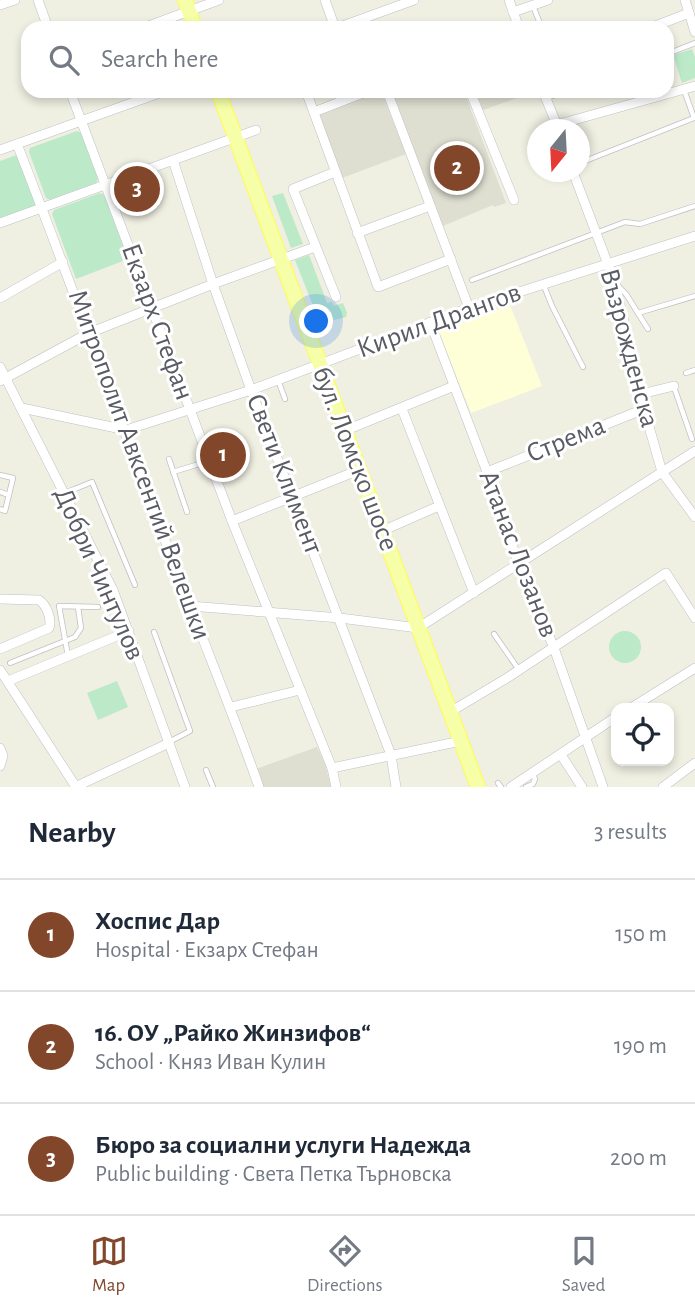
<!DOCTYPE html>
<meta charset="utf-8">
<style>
:root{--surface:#fff;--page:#f2f2f3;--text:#1f2937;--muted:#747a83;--line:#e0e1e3;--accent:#82462b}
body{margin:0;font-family:"Alegreya Sans",sans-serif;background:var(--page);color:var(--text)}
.controls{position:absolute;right:21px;bottom:21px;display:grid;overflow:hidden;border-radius:14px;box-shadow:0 4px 10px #0003}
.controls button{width:63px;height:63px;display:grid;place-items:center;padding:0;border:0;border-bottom:2px solid var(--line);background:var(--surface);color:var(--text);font:35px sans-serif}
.compass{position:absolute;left:527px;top:119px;width:63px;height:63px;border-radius:50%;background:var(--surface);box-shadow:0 4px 10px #0003;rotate:198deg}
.you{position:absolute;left:317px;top:322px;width:24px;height:24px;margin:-18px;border:5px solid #fff;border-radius:50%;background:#1a73e8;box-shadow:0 0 0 10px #1a73e833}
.badge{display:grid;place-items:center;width:46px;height:46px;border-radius:50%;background:var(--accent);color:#fff;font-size:23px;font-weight:700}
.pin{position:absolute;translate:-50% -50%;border:4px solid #fff;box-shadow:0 2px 7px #0006}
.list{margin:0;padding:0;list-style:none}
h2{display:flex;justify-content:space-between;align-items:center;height:91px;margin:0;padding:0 28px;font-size:30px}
h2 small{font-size:23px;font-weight:400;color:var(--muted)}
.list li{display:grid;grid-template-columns:46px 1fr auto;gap:21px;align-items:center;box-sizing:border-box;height:112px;padding:0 28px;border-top:2px solid var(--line)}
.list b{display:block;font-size:26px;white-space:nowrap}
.list p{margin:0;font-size:23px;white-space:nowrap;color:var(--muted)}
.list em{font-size:23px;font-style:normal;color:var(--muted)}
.icon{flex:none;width:38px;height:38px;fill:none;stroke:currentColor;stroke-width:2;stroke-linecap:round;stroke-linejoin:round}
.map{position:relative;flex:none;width:695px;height:787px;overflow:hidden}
.search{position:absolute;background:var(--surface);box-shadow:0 4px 10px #0003;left:21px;right:21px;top:21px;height:77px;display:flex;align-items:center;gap:18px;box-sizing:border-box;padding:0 24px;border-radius:21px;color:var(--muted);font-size:26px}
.sheet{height:427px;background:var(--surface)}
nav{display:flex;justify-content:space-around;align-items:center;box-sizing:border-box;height:98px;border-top:2px solid var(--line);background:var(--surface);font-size:19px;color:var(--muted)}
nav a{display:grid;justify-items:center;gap:4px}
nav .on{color:var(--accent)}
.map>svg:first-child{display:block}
.commercial{fill:#feffd7}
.education{fill:#dedfd1}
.green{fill:#bce9c8}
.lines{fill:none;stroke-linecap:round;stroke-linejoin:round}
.lane-casing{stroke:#bfc0c7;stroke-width:6}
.street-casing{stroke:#bfc0c7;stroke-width:10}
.primary-casing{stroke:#fffd4b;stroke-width:16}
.lane{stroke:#fff;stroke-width:4.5}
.street{stroke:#fff;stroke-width:9}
.primary{stroke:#f6ffa7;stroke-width:14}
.labels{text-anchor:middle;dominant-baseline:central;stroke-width:6;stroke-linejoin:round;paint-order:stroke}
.street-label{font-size:28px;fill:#5a5c65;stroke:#fff}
</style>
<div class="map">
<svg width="695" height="787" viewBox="0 0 695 787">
<rect width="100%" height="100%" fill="#efefe2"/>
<path class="commercial" d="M510,305L542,386L471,413L439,332Z"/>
<g class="education">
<path d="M381,91L406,154L342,178L318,115Z"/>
<path d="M392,91H464L506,203L494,207L493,205L443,226Z"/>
<path d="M475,91H537L483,110Z"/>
<path d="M317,747L325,764L331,787H262L256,769Z"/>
</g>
<g class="green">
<path d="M692,49L695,57V78L682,83L673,55Z"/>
<path d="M77,131L81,133L98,179L96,183L50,200L46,198L29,152L30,148Z"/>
<path d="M19,154L37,205L0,218V161Z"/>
<path d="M100,193L104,195L128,259L76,279L52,214L54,210Z"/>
<path d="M283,193L303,244L291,248L272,196Z"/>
<path d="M309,255L327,303L332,302L334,306L343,303L347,313L346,317L323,323L321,326L295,260Z"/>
<circle cx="625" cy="647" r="16"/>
<path d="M117,681L128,707L98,720L87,693Z"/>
</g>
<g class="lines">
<defs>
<g id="lane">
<path d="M533,6L539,21"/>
<path d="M667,54L695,43"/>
<path d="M335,91L339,101"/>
<path d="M547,98L566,91"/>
<path d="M580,163L694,118L684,90"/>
<path d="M472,280L625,222L640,224L695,206"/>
<path d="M544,286L552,306L583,367"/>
<path d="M618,286L626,294L648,329"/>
<path d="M638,313L695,296"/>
<path d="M686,373L695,370"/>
<path d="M278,380L285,399"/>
<path d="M674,387L692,439"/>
<path d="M169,459L187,512"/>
<path d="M173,472L209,461"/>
<path d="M0,475L13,478L5,511L0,509"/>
<path d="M0,492L9,495"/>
<path d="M65,493L92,482L135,585"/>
<path d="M154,632L190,731L169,742"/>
<path d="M494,634L519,670"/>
<path d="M68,656L59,606L98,607"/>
<path d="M10,663L75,637L81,628L78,607"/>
<path d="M206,770L213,787"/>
<path d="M498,783L501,787"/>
<path d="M526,787L533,784L535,779L533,774"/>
</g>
<g id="street">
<path d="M38,0L48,28"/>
<path d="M325,0L335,28"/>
<path d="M509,0L519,28"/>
<path d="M685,0L695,32"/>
<path d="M0,5L15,0"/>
<path d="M513,12L548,0"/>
<path d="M143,28L219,0"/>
<path d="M337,28L414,0"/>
<path d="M650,28L689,13"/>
<path d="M70,91L232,521L332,768L336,787"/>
<path d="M306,91L378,287L451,259"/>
<path d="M387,91L469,308"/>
<path d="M470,91L514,200"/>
<path d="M543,91L558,128"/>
<path d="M314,112L368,91"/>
<path d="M556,125L695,86"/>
<path d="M17,144C77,297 131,454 191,608C214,668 238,727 259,787"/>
<path d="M0,150L165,91"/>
<path d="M173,160L213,284L251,390L391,755L396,787"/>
<path d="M335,172L293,189L336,297"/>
<path d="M573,172L615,283L644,409L662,472L695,517"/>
<path d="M0,223L256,130"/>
<path d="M357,233L430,206"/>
<path d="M0,298L63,262"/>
<path d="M430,322L487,472L519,565L554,648L603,787"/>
<path d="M0,367L113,590L185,787"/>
<path d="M0,381L89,333L213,284L315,247"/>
<path d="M641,394L674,386"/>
<path d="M22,408L126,430L251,390L469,308L695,236"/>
<path d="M402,409L474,593"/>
<path d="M344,431L454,386"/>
<path d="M487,472L644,409"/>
<path d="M232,521L359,470"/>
<path d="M382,531L439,506"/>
<path d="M0,599L39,600C47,605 52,620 49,628L0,649"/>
<path d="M190,606L340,618L418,628L695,451"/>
<path d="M0,670L76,787"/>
<path d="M8,681L129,631"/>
<path d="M231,707L300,690"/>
<path d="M631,708L695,668"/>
<path d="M450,712L507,678L666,573L695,618"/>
<path d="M0,748L3,756L0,766"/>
<path d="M561,755L582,787"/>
<path d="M332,768L461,741"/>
<path d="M75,787L169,743"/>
<path d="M511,787L616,717"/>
<path d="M663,787L695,763"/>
</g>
<g id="primary">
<path d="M185,0L195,28"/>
<path d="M218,91L478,787"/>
</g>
</defs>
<use href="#lane" class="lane-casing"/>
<use href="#street" class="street-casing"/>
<use href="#primary" class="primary-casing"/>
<use href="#lane" class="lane"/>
<use href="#street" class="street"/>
<use href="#primary" class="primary"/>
</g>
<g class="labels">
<g class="street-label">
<text transform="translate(439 321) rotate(-20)">Кирил Дрангов</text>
<text transform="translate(157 322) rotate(70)">Екзарх Стефан</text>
<text transform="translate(629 348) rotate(75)">Възрожденска</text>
<text transform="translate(566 440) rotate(-22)">Стрема</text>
<text transform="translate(355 459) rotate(69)">бул. Ломско шосе</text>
<text transform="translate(139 465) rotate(70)">Митрополит Авксентий Велешки</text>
<text transform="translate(284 474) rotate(69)">Свети Климент</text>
<text transform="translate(518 554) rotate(69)">Атанас Лозанов</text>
<text transform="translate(99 574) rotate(66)">Добри Чинтулов</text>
</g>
</g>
</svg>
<div class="controls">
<button><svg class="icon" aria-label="locate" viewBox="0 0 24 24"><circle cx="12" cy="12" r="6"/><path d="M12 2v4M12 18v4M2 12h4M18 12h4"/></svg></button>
</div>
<svg class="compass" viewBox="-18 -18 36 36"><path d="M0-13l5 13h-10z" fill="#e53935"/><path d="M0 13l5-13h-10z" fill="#747a83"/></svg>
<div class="you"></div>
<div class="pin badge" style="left:223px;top:455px">1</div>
<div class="pin badge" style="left:457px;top:168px">2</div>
<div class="pin badge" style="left:137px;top:189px">3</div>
<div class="search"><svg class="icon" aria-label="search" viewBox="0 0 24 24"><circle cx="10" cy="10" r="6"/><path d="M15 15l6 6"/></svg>Search here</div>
</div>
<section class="sheet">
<h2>Nearby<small>3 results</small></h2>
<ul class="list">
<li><span class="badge">1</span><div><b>Хоспис Дар</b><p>Hospital · Екзарх Стефан</p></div><em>150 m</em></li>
<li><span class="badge">2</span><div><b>16. ОУ „Райко Жинзифов“</b><p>School · Княз Иван Кулин</p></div><em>190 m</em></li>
<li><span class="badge">3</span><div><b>Бюро за социални услуги Надежда</b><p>Public building · Света Петка Търновска</p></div><em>200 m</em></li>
</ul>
</section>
<nav>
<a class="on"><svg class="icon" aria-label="map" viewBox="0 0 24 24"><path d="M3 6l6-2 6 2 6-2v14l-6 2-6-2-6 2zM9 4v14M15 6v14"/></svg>Map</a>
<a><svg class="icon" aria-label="directions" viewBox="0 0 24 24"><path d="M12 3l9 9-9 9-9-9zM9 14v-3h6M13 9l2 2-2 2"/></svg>Directions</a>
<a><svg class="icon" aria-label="saved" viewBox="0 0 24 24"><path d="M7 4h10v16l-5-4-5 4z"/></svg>Saved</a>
</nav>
